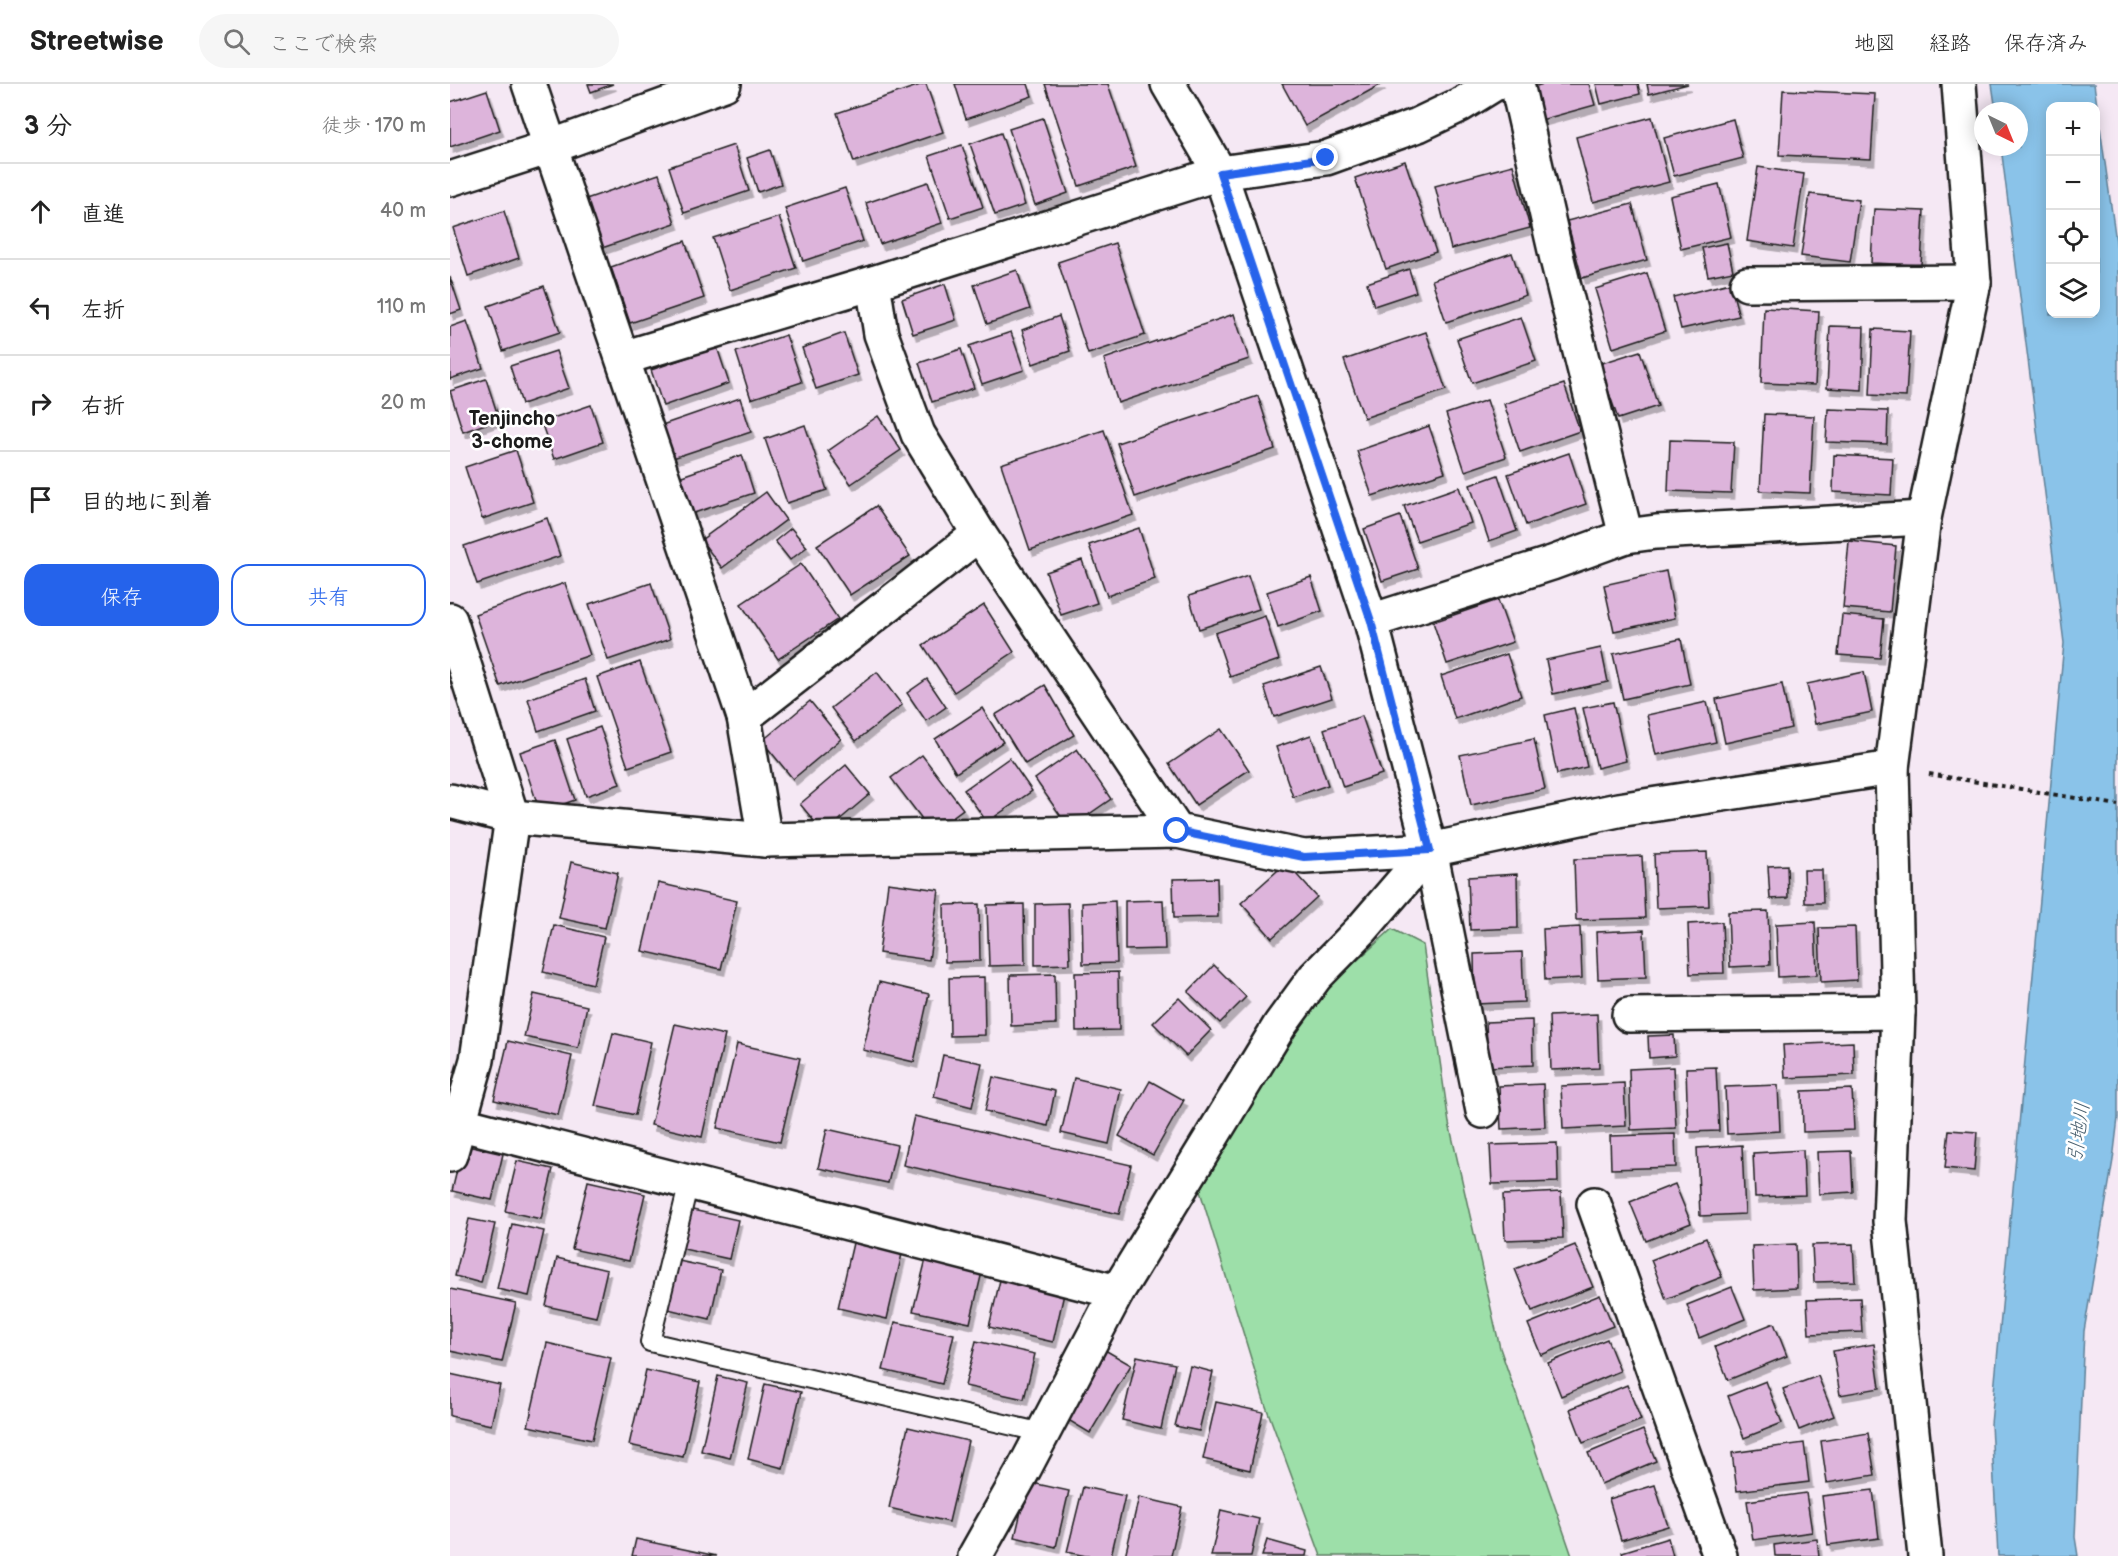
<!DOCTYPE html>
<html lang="ja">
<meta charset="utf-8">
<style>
:root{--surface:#fff;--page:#f6f6f6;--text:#222;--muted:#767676;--line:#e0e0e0;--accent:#2563eb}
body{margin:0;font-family:"Balsamiq Sans","Klee One",sans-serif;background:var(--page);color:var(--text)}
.controls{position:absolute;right:18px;top:18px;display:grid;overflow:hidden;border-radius:12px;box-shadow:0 3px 15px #0003}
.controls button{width:54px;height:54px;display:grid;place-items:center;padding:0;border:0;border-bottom:2px solid var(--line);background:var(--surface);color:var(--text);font:30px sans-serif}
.compass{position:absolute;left:1524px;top:18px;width:54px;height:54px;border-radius:50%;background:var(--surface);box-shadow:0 3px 15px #0003;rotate:137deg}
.stop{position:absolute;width:18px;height:18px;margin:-14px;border:4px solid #2563eb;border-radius:50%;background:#fff}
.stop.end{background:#2563eb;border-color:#fff;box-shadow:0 2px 6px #0008}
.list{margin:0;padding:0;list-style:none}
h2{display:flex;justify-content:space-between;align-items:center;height:78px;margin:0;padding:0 24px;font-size:26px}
h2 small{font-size:20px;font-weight:400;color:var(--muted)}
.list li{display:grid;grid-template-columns:39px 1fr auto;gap:18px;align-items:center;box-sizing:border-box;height:96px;padding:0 24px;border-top:2px solid var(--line)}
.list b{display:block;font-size:22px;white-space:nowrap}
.list em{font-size:20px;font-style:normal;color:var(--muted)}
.actions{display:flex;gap:12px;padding:18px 24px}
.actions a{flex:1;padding:14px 0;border:2px solid var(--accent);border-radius:18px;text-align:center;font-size:21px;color:var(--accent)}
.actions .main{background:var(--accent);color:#fff}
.icon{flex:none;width:33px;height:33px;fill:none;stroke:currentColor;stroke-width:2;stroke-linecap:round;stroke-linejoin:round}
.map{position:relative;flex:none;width:1668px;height:1472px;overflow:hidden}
header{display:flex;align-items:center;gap:36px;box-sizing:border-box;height:84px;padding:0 30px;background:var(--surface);border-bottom:2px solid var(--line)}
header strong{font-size:28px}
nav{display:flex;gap:33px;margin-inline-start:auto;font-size:21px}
.search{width:420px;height:54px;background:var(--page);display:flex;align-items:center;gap:15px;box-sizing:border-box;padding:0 21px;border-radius:33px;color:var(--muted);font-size:22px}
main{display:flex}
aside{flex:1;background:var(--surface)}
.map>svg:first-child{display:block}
.green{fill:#9ddfa9;stroke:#5c7e62;stroke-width:1.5}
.water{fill:#8ac3e9;stroke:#5e8097;stroke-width:1.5;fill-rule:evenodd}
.building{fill:#ddb4db;stroke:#1c1c1c;stroke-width:1.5;filter:url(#shadow)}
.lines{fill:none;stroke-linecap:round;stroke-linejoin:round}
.lane-casing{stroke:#1c1c1c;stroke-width:22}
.street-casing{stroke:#1c1c1c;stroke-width:38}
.secondary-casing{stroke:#1c1c1c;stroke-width:38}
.path{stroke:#1c1c1c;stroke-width:4;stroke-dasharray:4.5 4.5;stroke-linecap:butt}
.lane{stroke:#fff;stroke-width:18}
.street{stroke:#fff;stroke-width:33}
.secondary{stroke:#fff;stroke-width:33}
.route{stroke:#2563eb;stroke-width:8}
.labels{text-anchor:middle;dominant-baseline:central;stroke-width:5;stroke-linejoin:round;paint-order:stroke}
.neighbourhood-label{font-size:20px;font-weight:bold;fill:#1c1c1c;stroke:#fff}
.water-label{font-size:20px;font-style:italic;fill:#485f6e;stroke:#fff}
</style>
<header>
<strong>Streetwise</strong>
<div class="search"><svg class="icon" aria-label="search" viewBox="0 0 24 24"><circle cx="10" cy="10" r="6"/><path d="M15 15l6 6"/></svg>ここで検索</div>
<nav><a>地図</a><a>経路</a><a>保存済み</a></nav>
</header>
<main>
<aside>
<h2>3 分<small>徒歩 · 170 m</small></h2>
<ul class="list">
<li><svg class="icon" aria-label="ahead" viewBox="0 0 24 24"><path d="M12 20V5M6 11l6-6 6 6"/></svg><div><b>直進</b></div><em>40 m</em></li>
<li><svg class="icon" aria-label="left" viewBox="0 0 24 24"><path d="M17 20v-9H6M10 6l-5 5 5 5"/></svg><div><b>左折</b></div><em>110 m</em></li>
<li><svg class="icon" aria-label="right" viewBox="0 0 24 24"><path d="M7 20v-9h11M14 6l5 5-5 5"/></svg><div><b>右折</b></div><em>20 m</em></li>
<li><svg class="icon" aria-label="arrive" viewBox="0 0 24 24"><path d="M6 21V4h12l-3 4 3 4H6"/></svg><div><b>目的地に到着</b></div></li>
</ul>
<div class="actions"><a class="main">保存</a><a>共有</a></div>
</aside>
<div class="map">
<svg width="1668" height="1472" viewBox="0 0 1668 1472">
<defs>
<filter id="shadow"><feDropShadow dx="3.5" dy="6" stdDeviation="0" flood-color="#0004"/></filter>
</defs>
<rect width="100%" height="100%" fill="#f5e8f4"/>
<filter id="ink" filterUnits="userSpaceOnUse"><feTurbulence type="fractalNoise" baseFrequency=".0167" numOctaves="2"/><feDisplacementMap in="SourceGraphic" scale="12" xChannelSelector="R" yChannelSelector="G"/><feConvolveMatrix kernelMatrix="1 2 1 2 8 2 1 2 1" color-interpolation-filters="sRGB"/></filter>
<g filter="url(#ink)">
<path class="green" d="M942,845L973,861L999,1039L1050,1264L1122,1472H871L814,1317L750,1107L858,921Z"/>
<path class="water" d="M1542,0H1644L1668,172V1034L1663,1076L1634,1247L1625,1453L1628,1472H1548L1541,1340L1614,559L1551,63H1569V27H1546ZM1600,22H1646V230H1600Z"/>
<g class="building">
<path d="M138,0H163L141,8Z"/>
<path d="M473,0H476L493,48L404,78L387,29Z"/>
<path d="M505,0H578L582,12L516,35Z"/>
<path d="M595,0H658L686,83L629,102Z"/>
<path d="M832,0H932L855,42Z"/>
<path d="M1093,0H1139L1145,21L1091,36L1083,3Z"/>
<path d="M1146,0H1188L1190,10L1151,20Z"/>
<path d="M1197,0H1238L1199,10Z"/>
<path d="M37,6L50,46L0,63V18Z"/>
<path d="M1333,6L1425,10L1421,75L1329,71Z"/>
<path d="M1202,33L1219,98L1143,118L1126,53Z"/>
<path d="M593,34L618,109L585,121L559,45Z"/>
<path d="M1283,35L1293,74L1224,92L1214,54Z"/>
<path d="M551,49L575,121L545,131L520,60Z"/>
<path d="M284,61L299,107L234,129L219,83Z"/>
<path d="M512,61L533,123L500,134L479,72Z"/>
<path d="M320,66L331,100L308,108L297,74Z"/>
<path d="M955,77L986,168L936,185L905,94Z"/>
<path d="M1063,81L1080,144L1001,165L985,102Z"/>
<path d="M1308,83L1354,90L1343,164L1297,157Z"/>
<path d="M209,90L225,139L152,164L136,115Z"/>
<path d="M478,98L492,139L430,160L416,119Z"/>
<path d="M1269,100L1281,153L1231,165L1220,112Z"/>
<path d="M395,104L413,157L353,177L335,124Z"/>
<path d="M1360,110L1409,116L1400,178L1351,172Z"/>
<path d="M1182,120L1197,176L1132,194L1117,137Z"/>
<path d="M1424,125L1474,127L1471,181L1421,179Z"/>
<path d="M54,127L69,174L18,192L3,144Z"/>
<path d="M329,133L346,184L280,206L263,154Z"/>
<path d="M235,157L254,214L180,239L161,183Z"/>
<path d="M665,159L695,251L638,270L608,178Z"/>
<path d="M1277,159L1283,187L1258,192L1252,164Z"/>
<path d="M1062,169L1076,211L996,238L982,196Z"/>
<path d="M959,185L966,208L924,222L917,199Z"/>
<path d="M567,186L580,225L537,240L524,201Z"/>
<path d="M1197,189L1215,247L1163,264L1145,205Z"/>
<path d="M0,193L11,226L0,230Z"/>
<path d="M1280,199L1289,232L1231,245L1223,213Z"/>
<path d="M495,200L506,236L463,250L452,215Z"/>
<path d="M94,202L110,248L53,267L38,222Z"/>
<path d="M1314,224L1369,227L1365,301L1311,299Z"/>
<path d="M784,230L799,275L668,319L654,275Z"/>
<path d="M609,232L620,267L583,280L572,246Z"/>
<path d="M1071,233L1086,277L1022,299L1007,255Z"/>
<path d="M17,237L33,284L0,295V243Z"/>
<path d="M1380,242L1414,243L1412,306L1377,304Z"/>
<path d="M1423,245L1460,247L1456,313L1420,311Z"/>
<path d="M561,248L574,286L532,300L519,262Z"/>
<path d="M976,248L996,306L914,334L894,276Z"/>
<path d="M394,249L408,291L366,305L352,264Z"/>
<path d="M336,251L352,298L301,315L286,268Z"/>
<path d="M267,263L279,299L213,322L201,286Z"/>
<path d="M511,265L524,304L482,318L469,279Z"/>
<path d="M106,267L119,304L72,320L60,282Z"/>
<path d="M1190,267L1208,322L1168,335L1149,280Z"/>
<path d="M36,295L49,335L13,348L0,307Z"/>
<path d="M1114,300L1130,347L1070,368L1054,320Z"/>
<path d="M808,312L825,365L685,413L667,359Z"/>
<path d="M290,314L301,348L223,374L212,341Z"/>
<path d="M1037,316L1056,373L1015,387L996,330Z"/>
<path d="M141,321L153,358L104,375L91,338Z"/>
<path d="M1378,325L1438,327L1437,360L1376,358Z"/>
<path d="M1314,330L1364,332L1360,409L1310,407Z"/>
<path d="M428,332L451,366L401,400L378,367Z"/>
<path d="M355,341L377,406L337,419L315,355Z"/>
<path d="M979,342L995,388L922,412L907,367Z"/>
<path d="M654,346L683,431L580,466L551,380Z"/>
<path d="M1220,356L1284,358L1281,409L1218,407Z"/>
<path d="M66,366L83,418L32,435L15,383Z"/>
<path d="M1119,369L1136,420L1076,441L1058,390Z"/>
<path d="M292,371L304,409L241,430L229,393Z"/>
<path d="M1384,371L1443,374L1441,411L1383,408Z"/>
<path d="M1048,391L1067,447L1039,457L1020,401Z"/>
<path d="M1009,403L1021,439L967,457L954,422Z"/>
<path d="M316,408L336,436L272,484L251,456Z"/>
<path d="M426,422L460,472L400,511L367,461Z"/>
<path d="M950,432L968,485L932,497L914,445Z"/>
<path d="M97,434L110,472L27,500L14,462Z"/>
<path d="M341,444L357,463L340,476L325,457Z"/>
<path d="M689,444L705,495L657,512L639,461Z"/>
<path d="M1399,457L1446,462L1440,528L1393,524Z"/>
<path d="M632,476L647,519L611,531L596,488Z"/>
<path d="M351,480L388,535L328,575L291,520Z"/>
<path d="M1216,487L1225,534L1164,547L1154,501Z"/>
<path d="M798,492L809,525L749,545L739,512Z"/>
<path d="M861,493L872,527L828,543L817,508Z"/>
<path d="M115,499L140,571L50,602L25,530Z"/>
<path d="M201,499L220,555L158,576L139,520Z"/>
<path d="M1048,516L1063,558L997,580L983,538Z"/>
<path d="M534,521L564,568L504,608L473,561Z"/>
<path d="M1392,531L1434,535L1430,574L1388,571Z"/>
<path d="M815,532L829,576L780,593L765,549Z"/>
<path d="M1231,555L1240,600L1173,615L1163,570Z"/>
<path d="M1151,564L1158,598L1103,610L1096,576Z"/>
<path d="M1057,570L1071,612L1005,635L991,592Z"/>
<path d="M190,578L221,668L178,683L147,593Z"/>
<path d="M871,583L882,614L824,633L814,602Z"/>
<path d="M427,588L452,621L406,657L381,624Z"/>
<path d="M1414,588L1422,628L1365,640L1357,600Z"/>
<path d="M135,595L145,627L88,647L78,615Z"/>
<path d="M477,595L496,623L476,637L457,609Z"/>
<path d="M1332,600L1341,644L1275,659L1266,615Z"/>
<path d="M595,601L624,651L575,680L545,631Z"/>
<path d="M360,617L391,655L343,695L312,657Z"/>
<path d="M1163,618L1176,677L1147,684L1133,624Z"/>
<path d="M1257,618L1266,658L1206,671L1197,631Z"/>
<path d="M532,624L553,658L506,689L485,655Z"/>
<path d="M1124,624L1137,683L1107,690L1095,631Z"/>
<path d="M912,632L932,690L893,703L874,645Z"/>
<path d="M150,643L170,700L136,712L117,655Z"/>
<path d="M771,645L799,686L746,721L719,680Z"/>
<path d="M861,651L878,701L843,713L826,663Z"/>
<path d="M1084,655L1095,705L1021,721L1010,671Z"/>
<path d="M105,656L125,716L90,728L70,668Z"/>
<path d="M627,665L661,715L619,744L585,695Z"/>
<path d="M472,671L513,725L482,748L441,694Z"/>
<path d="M559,674L582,707L537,738L514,706Z"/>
<path d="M396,681L420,710L374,749L350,720Z"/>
<path d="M1257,768L1259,822L1206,824L1204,770Z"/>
<path d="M1192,772L1195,834L1126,836L1124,775Z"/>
<path d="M121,778L168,789L155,844L109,834Z"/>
<path d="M836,779L867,813L822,854L791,819Z"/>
<path d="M1337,781L1338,814L1320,815L1318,782Z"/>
<path d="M1354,786H1372L1373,819H1355Z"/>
<path d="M1067,790L1068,844L1020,846L1018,793Z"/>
<path d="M767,794L768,833L724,834L723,795Z"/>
<path d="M208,799L287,817L271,885L192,867Z"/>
<path d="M438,799L489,806L479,876L429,869Z"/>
<path d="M713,816L715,865L675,866V817Z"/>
<path d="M665,817L667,879L633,880L632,819Z"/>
<path d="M618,819L620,880L585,881V820Z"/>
<path d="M529,820L530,877L495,878L494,821Z"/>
<path d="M574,820L575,881L539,882L537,821Z"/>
<path d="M1318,827L1320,881L1280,883L1278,828Z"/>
<path d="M1272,838L1274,889L1240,890L1238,840Z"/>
<path d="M1365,838L1367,891L1328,893L1326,840Z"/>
<path d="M104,841L154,853L143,900L93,888Z"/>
<path d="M1130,843L1132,894L1095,896L1093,845Z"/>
<path d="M1405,843L1407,896L1371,898L1369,844Z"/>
<path d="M1194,846L1196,893L1148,895L1146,848Z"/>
<path d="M1072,868L1074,918L1025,920L1024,870Z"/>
<path d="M764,881L796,913L770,939L738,908Z"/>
<path d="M668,888L669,946L626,947L625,889Z"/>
<path d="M605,890L606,940L561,942L560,891Z"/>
<path d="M534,893L535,951L500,952L499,894Z"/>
<path d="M429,898L479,910L464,978L413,966Z"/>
<path d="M84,910L137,922L128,964L74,953Z"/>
<path d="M729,914L761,946L736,972L703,939Z"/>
<path d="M1147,930L1149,984L1101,986L1099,932Z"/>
<path d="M1082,936L1083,981L1038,983L1036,938Z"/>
<path d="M225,940L275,951L252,1053L201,1041Z"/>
<path d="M163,949L201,958L185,1031L145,1022Z"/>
<path d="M1224,951L1225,972L1199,974L1198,952Z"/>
<path d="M58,957L122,972L108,1031L44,1016Z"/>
<path d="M1403,958L1404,991L1335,994L1333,961Z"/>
<path d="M287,960L350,974L330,1058L267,1044Z"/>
<path d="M493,971L532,979L522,1023L484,1013Z"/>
<path d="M1223,983L1226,1044L1181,1046L1179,985Z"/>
<path d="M1266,983L1269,1047L1238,1048L1236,984Z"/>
<path d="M543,993L605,1007L598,1042L535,1027Z"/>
<path d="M624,994L671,1005L659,1060L611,1049Z"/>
<path d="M700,997L734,1016L703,1071L669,1052Z"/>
<path d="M1174,999L1176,1042L1113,1045L1111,1002Z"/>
<path d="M1093,1000L1095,1043L1051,1045L1049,1002Z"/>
<path d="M1328,1001L1330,1047L1277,1050L1275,1003Z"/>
<path d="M1402,1005L1404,1046L1353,1048L1352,1007Z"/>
<path d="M464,1032L681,1081L669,1130L453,1081Z"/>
<path d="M377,1045L447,1061L438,1099L368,1084Z"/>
<path d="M1499,1046L1527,1048L1524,1087L1495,1084Z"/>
<path d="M1225,1050L1226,1083L1161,1085L1160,1052Z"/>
<path d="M1107,1059L1108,1098L1042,1100L1040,1061Z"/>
<path d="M13,1061L53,1070L42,1116L2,1107Z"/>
<path d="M1292,1061L1295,1130L1250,1132L1247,1064Z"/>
<path d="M1353,1066L1355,1111L1305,1113L1303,1069Z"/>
<path d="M1401,1067L1403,1108L1369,1110L1367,1068Z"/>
<path d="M67,1077L103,1085L91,1135L55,1127Z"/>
<path d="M138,1097L195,1110L179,1177L122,1165Z"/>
<path d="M1225,1100L1241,1139L1196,1157L1180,1118Z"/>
<path d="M1111,1108L1113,1154L1055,1156L1053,1111Z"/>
<path d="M238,1125L288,1136L279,1175L229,1164Z"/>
<path d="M19,1135L45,1140L31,1199L5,1192Z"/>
<path d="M62,1140L94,1147L79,1212L47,1205Z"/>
<path d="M1256,1154L1272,1193L1216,1215L1201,1176Z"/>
<path d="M403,1159L452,1170L437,1235L388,1224Z"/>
<path d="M1346,1160L1347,1204L1304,1206L1302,1162Z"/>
<path d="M1403,1160L1405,1197L1364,1198L1362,1161Z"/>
<path d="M1125,1161L1143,1203L1082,1227L1065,1185Z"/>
<path d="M107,1174L157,1186L146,1233L96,1222Z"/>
<path d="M476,1175L532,1188L520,1239L463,1227Z"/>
<path d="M229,1177L271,1186L260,1235L218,1225Z"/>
<path d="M550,1196L614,1210L603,1258L539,1243Z"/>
<path d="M1282,1203L1295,1235L1249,1254L1237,1221Z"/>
<path d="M0,1205L66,1219L52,1278L0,1267Z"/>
<path d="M1150,1211L1163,1242L1091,1271L1078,1240Z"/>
<path d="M1410,1214L1412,1248L1359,1250L1357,1216Z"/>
<path d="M445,1238L504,1250L492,1300L433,1286Z"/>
<path d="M1324,1239L1337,1272L1278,1296L1265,1263Z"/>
<path d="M1157,1255L1170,1287L1111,1312L1098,1279Z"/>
<path d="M526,1257L585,1270L574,1315L515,1302Z"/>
<path d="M97,1259L161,1274L142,1356L78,1342Z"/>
<path d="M1424,1260L1430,1304L1390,1311L1383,1267Z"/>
<path d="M655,1266L681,1281L640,1349L615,1334Z"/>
<path d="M687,1272L725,1280L711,1345L672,1336Z"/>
<path d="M740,1282L763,1288L749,1347L725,1342Z"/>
<path d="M196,1286L250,1298L233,1373L179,1361Z"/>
<path d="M0,1290L50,1301L41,1341L0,1332Z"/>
<path d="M268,1292L298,1299L280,1374L251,1367Z"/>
<path d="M1368,1292L1384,1332L1349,1346L1333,1305Z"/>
<path d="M1316,1297L1332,1339L1294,1354L1278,1312Z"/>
<path d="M315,1300L351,1308L333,1384L298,1375Z"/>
<path d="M1177,1301L1191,1336L1133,1359L1120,1325Z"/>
<path d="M766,1318L813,1328L800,1386L753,1375Z"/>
<path d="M458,1343L518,1357L499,1438L439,1424Z"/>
<path d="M1193,1346L1206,1377L1151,1400L1138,1369Z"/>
<path d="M1418,1349L1425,1391L1377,1399L1371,1357Z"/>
<path d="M1354,1359L1359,1398L1287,1407L1282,1369Z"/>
<path d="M578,1398L619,1407L606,1463L565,1453Z"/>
<path d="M1205,1401L1218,1442L1171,1456L1159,1415Z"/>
<path d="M633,1403L675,1412L661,1472H636L617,1468Z"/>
<path d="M1423,1406L1429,1454L1378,1461L1372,1412Z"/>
<path d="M1356,1409L1362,1448L1303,1456L1297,1417Z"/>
<path d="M689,1413L732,1423L721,1472H675Z"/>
<path d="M771,1426L809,1435L801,1472H761Z"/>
<path d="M1218,1454L1223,1472H1173L1172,1468Z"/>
<path d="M186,1455L267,1472H182Z"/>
<path d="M1367,1455L1369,1472H1325L1324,1461Z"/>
<path d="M817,1456L857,1467L856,1472H812Z"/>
</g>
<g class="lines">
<defs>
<path id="lane" d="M239,1098L200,1258L593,1349"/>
<g id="street">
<path d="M79,0L294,633L315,756"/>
<path d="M718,0L770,89L921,537L980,766L1033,1027"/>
<path d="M1067,0L1107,175L1176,452"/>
<path d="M0,95L100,63L274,0"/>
<path d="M423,199L431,250L468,350L529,450L727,747"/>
<path d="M1297,200L1524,198"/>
<path d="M173,274L423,199L770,89L876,74L968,41L1010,21L1044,0"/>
<path d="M921,537L1102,479L1176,452L1206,448L1474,434"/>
<path d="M294,633L529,450"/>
<path d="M0,717L62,733L315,756L727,747L854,773L980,766L1168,726L1442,684"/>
<path d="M1179,931L1448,928"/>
<path d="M0,1037L667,1208"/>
<path d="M1144,1120L1270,1472"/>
<path d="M525,1472L574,1385L667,1208L830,941L865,893L912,845L980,766"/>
<path d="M1475,1472L1440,1137L1448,928L1442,684L1474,434L1524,198L1509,0"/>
</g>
<path id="secondary" d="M0,536L62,733L27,976L0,1071"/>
</defs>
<use href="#lane" class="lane-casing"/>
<use href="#street" class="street-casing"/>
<use href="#secondary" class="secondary-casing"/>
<path class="path" d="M1479,690L1668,721"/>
<use href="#lane" class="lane"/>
<use href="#street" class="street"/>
<use href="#secondary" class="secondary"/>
</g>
</g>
<g class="lines" filter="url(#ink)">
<path class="route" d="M727,747L854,773L980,766L921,537L770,89L876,74"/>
</g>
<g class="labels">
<g class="neighbourhood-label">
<text x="62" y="335">Tenjincho<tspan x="62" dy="23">3-chome</tspan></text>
</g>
<g class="water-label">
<text transform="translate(1629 1048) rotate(-82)">引地川</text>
</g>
</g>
</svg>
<div class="controls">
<button>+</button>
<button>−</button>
<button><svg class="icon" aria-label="locate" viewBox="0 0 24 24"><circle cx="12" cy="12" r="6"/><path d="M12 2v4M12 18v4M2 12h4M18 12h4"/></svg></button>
<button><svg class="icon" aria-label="layers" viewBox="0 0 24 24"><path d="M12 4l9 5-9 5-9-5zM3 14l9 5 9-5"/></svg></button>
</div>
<svg class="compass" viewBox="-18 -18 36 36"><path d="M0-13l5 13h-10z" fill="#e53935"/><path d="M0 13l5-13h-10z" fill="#767676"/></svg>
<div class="stop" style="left:727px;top:747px"></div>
<div class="stop end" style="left:876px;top:74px"></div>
</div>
</main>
